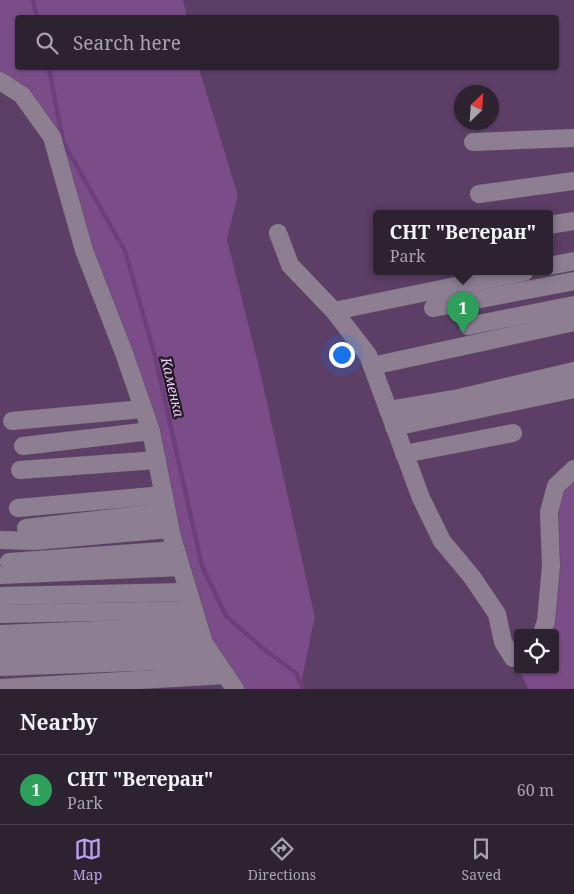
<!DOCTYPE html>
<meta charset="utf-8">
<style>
:root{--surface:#2d2330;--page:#352b38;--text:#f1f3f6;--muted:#a7a4ab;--line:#48404c;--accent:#bca0f2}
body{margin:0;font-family:"Noto Serif",serif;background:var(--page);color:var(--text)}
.controls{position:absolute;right:15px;bottom:15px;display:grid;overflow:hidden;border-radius:5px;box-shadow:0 1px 4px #0004}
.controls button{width:45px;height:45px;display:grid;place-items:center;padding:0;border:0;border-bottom:1px solid var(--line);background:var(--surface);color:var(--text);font:25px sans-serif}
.compass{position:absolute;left:454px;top:85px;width:45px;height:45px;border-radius:50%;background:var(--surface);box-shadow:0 1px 4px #0004;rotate:25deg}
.you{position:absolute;left:341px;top:354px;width:18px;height:18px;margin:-12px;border:4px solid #fff;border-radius:50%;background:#1a73e8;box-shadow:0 0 0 8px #1a73e833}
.badge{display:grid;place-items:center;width:32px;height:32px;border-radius:50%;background:var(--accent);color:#fff;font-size:16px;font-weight:700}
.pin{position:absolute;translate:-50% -41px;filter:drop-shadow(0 1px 2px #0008)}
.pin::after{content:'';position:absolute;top:26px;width:18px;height:15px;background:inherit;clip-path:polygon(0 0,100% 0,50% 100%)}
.popup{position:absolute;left:373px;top:210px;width:180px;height:65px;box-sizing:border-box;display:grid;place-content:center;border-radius:5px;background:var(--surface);filter:drop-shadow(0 1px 4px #0005);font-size:16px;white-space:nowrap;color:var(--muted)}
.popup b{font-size:19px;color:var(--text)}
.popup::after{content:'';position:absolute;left:50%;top:100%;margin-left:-10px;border:10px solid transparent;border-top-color:var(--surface)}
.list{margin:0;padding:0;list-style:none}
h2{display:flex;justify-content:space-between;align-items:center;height:65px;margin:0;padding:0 20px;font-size:21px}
h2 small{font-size:16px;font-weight:400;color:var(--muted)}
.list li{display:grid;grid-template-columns:32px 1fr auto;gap:15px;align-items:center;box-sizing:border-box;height:70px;padding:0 20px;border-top:1px solid var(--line)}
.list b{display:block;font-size:19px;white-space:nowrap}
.list p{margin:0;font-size:16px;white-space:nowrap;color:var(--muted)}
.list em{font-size:16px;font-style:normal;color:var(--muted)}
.icon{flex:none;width:28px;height:28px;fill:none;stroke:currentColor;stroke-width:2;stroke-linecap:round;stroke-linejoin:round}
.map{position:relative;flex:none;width:574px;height:689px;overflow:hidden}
.search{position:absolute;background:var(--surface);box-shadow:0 1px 4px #0004;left:15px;right:15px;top:15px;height:55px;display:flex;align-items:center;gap:12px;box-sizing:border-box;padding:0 18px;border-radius:5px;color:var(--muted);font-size:19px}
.sheet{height:135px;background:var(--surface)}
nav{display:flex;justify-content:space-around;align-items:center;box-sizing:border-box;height:70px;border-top:1px solid var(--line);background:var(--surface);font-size:14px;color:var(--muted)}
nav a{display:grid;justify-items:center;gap:2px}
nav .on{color:var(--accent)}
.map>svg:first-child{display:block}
.green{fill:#5d3e66;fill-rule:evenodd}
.forest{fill:#7a4d88}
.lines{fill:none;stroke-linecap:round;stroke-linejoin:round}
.stream{stroke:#6d3f7a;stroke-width:4.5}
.minor-casing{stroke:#594e5d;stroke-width:19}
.minor{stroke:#8d7e92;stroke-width:18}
.labels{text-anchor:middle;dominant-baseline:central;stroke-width:4.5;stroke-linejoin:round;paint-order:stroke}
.water-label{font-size:14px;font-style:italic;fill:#f0c9fc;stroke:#201a22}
</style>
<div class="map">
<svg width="574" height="689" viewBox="0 0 574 689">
<rect width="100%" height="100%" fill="#3c2f40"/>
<g class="green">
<path d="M183,0H574V469L542,633H518V658H514L528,689H300L315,617L258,362L227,239L238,195L199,68H556V18H187ZM462,92H492V122H462ZM377,214H549V272H377Z"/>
<path d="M0,81L52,137L235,689H0Z"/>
</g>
<g class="forest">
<path d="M0,0H183L187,17L18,18V68H199L238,195L227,239L258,362L315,617L300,689H235L204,643L151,431L52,137L0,81Z"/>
<path d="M574,469V689H528L519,670H555V633H542L549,512Z"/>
</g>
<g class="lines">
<g class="stream">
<path d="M33,0L37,18"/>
<path d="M49,68L63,142L125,251L155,356L202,566L226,616L265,650L296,673L303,689"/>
</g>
<defs>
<g id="minor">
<path d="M0,81L22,95L52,137L84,250L124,353L151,431L172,537L204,643L235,689"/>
<path d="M473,142L574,138"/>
<path d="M479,194L574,181"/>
<path d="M549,225L574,221"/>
<path d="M278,233L290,265L334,311L368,355L421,498L442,541L472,577L497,614L503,642L513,658H518"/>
<path d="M549,266L574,261"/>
<path d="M433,308L574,281"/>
<path d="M334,311L524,272"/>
<path d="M468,326L574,305"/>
<path d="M372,366L574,322"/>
<path d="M388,410L459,398L574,371"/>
<path d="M12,421L143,409"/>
<path d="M394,427L574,389"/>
<path d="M23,446L151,431"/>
<path d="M404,454L513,433"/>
<path d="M20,470L157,460"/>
<path d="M18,508L164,495"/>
<path d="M26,528L167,512"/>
<path d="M0,540L34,541L170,529"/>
<path d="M9,562L176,550"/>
<path d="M0,575L181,567"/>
<path d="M0,596L188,592"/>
<path d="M0,614L194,610"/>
<path d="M542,633L546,621L551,566L549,512L556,486L574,469"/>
<path d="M0,634L199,626"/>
<path d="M0,650L204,643"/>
<path d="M0,667L215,659"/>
<path d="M0,688L226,675"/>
</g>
</defs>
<use href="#minor" class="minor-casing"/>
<use href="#minor" class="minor"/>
</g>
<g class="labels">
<g class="water-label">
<text transform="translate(173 387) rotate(77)">Каменка</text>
</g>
</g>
</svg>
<div class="controls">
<button><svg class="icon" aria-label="locate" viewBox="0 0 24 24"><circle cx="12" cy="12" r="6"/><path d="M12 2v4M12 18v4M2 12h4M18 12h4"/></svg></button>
</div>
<svg class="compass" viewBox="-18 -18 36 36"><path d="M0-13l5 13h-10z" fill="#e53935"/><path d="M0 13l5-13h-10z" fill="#a7a4ab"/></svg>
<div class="you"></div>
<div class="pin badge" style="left:463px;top:333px;background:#2e9e5b">1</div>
<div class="popup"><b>СНТ &quot;Ветеран&quot;</b>Park</div>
<div class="search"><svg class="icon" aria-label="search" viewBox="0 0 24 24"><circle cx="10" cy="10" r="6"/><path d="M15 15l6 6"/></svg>Search here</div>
</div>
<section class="sheet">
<h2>Nearby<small></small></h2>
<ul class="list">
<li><span class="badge" style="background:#2e9e5b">1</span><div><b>СНТ &quot;Ветеран&quot;</b><p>Park</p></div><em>60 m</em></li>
</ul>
</section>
<nav>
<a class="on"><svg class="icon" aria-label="map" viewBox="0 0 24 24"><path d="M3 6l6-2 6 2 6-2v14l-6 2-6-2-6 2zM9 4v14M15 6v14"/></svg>Map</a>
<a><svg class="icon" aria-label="directions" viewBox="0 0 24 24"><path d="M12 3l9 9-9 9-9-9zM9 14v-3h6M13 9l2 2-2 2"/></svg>Directions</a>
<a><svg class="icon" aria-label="saved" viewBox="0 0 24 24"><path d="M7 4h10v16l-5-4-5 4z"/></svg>Saved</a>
</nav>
